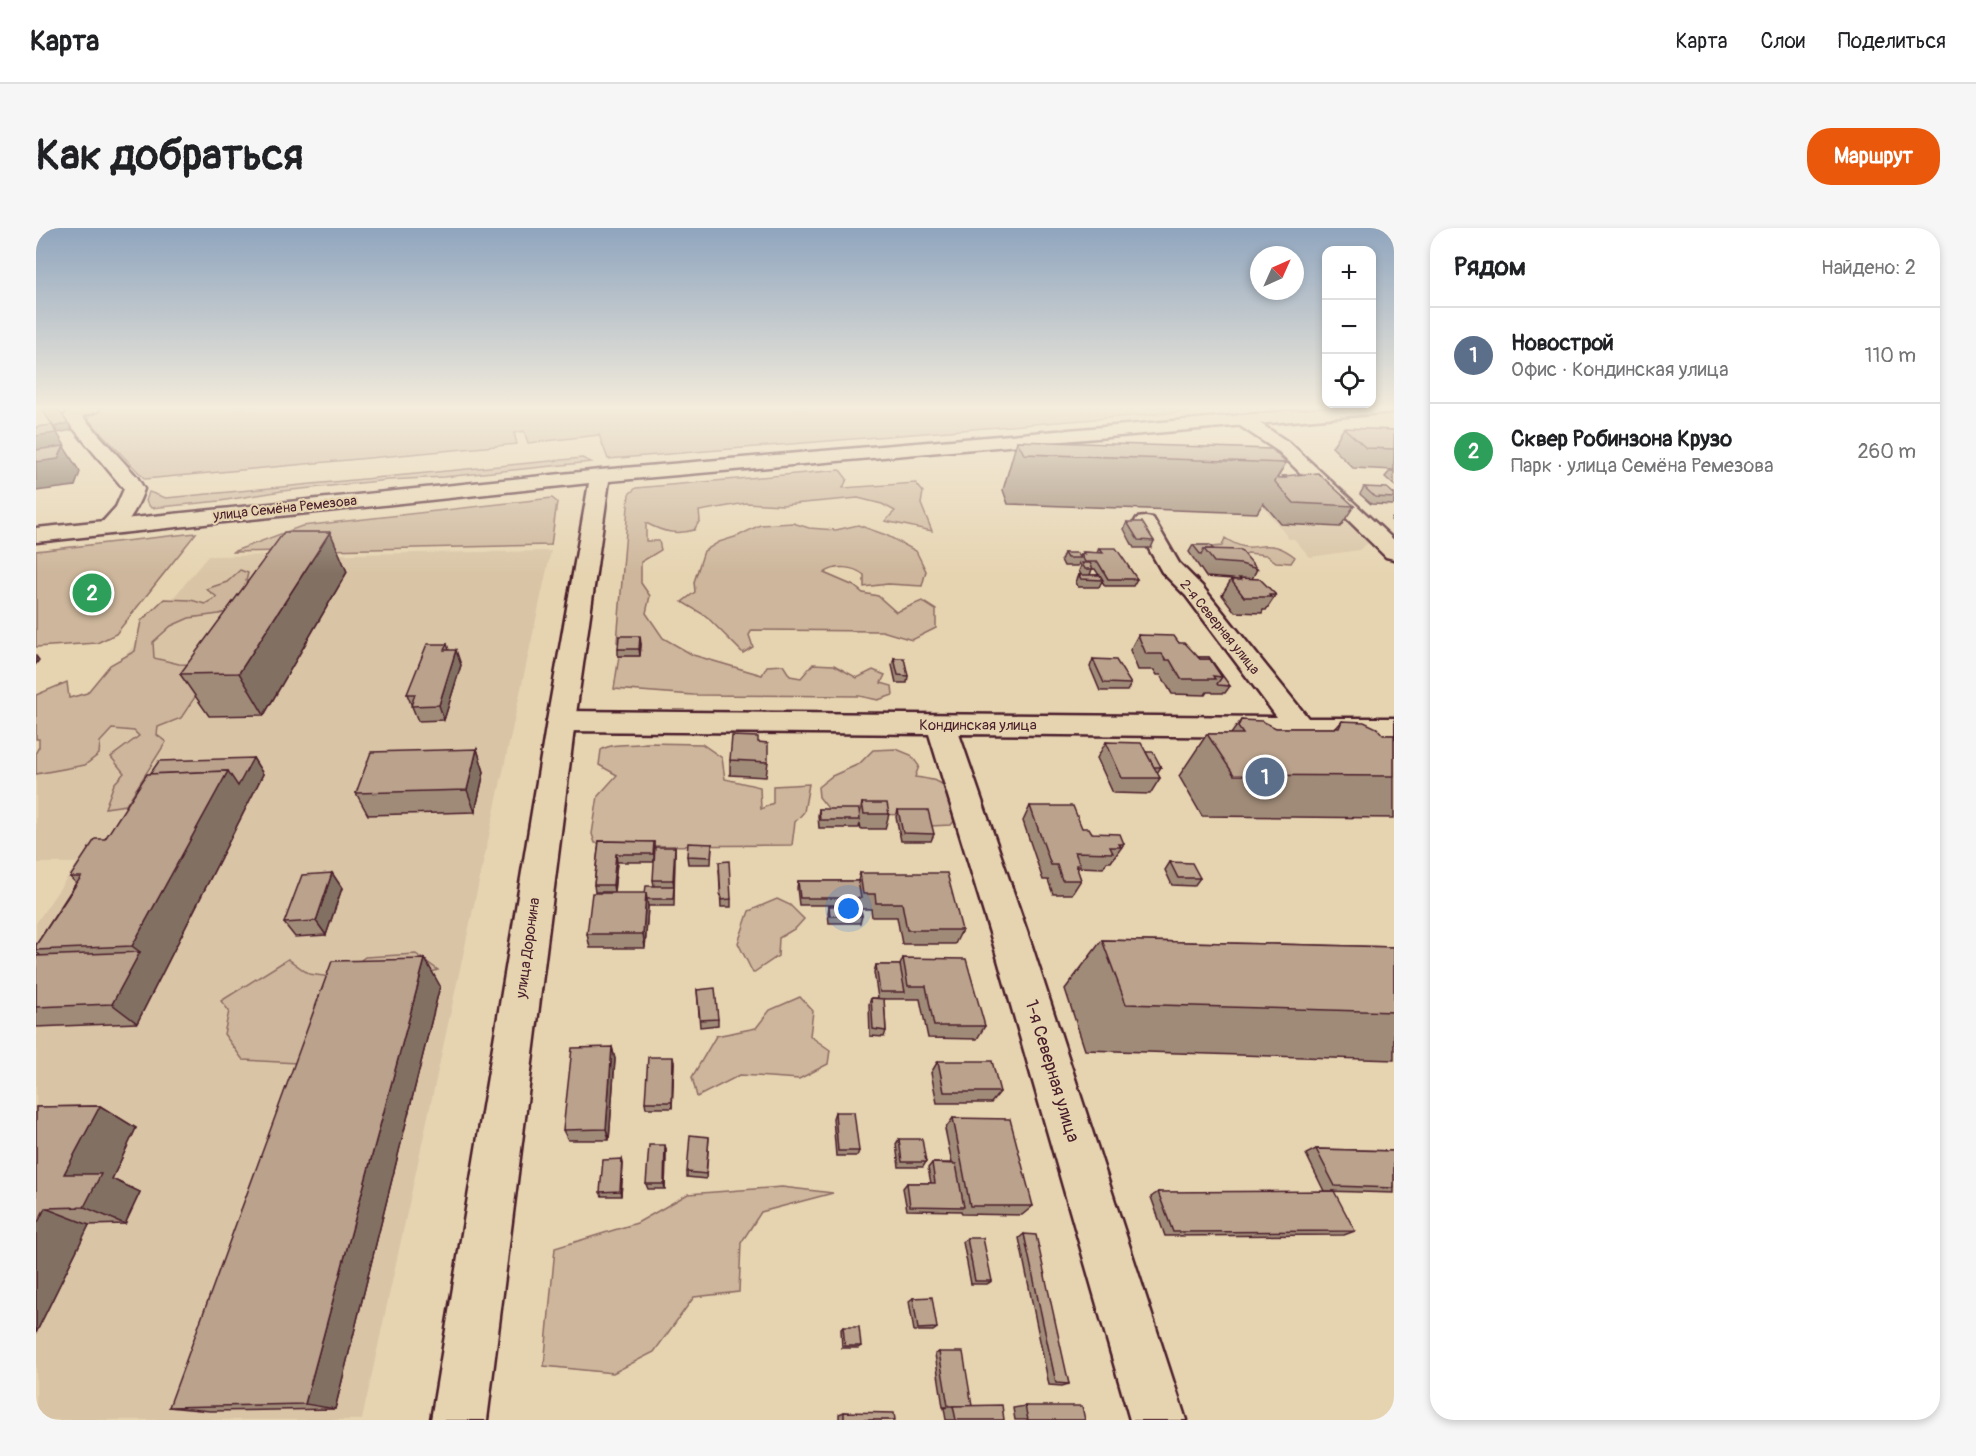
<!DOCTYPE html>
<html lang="ru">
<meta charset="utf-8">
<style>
:root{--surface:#fff;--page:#f6f6f6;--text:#202124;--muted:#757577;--line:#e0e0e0;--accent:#ea580c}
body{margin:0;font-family:Pangolin,sans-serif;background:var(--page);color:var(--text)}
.controls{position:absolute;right:18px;top:18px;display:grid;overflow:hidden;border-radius:12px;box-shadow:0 3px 9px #0003}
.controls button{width:54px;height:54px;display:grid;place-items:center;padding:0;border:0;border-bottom:2px solid var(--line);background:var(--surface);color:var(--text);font:30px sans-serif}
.compass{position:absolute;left:1214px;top:18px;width:54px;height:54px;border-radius:50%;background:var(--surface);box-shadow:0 3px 9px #0003;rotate:45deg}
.you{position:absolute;left:813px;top:681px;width:21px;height:21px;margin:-15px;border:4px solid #fff;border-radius:50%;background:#1a73e8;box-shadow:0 0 0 9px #1a73e833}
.badge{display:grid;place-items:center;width:39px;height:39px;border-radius:50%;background:var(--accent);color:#fff;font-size:20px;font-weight:700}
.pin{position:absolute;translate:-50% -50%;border:3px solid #fff;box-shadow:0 2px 6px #0006}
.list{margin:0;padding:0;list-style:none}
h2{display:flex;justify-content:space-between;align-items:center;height:78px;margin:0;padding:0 24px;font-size:26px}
h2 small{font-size:20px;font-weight:400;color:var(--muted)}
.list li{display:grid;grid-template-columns:39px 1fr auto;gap:18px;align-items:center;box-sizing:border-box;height:96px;padding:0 24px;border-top:2px solid var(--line)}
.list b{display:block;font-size:22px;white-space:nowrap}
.list p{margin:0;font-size:20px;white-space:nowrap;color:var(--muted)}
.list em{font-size:20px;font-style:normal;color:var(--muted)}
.icon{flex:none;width:33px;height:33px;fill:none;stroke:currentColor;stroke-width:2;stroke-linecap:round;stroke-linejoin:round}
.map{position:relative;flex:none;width:1358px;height:1192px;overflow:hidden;border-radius:24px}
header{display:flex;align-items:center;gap:36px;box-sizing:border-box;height:84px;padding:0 30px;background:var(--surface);border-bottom:2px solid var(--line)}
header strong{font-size:28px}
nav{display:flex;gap:33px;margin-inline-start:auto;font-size:21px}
.intro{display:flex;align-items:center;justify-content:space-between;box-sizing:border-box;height:144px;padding:0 36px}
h1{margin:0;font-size:42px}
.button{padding:15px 27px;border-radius:24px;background:var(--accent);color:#fff;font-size:21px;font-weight:700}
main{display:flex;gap:36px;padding:0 36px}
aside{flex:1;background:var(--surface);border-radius:24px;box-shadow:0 3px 9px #0003}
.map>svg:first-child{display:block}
.built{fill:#d9c5a6}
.green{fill:#cdb69b;stroke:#8c6a63;stroke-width:1.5}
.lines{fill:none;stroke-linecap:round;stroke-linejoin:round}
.minor-casing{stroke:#4a1f2b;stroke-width:5}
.major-casing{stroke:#4a1f2b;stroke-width:5}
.minor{fill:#e6d4b1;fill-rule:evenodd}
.major{fill:#e6d4b1;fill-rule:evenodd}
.wall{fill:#a08b78;stroke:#4a1f2b;stroke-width:1.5;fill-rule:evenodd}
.shaded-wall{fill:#827162;stroke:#4a1f2b;stroke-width:1.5}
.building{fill:#baa28c;stroke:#4a1f2b;stroke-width:1.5}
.labels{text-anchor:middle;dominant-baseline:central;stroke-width:4.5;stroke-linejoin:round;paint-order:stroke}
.far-street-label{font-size:14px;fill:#4a1f2b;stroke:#e6d4b1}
.street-label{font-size:15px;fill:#4a1f2b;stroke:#e6d4b1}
.near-street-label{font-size:18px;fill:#4a1f2b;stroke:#e6d4b1}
</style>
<header>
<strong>Карта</strong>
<nav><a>Карта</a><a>Слои</a><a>Поделиться</a></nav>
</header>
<div class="intro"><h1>Как добраться</h1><a class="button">Маршрут</a></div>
<main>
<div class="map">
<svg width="1358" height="1192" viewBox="0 0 1358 1192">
<rect width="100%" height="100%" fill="#e6d4b1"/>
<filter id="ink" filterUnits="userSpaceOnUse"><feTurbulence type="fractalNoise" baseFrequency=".0167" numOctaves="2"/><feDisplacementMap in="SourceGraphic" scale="12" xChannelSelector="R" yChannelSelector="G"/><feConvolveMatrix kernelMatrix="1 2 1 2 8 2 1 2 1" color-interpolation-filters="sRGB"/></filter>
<g filter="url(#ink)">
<g class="built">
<path d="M1213,260L1282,262L1335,313L1323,322L1274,329L1258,311H1253Z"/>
<path d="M515,323L326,1192H0V1105L100,900L0,901V695L41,635H0V535L172,328Z"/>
</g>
<g class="green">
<path d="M54,179H1206L572,231L563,207L492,215L488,203L478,205L481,216L109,251L52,191L57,184Z"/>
<path d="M546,230L555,234L408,249L353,252L246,263L184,273L115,280L110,273L113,264L130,270Z"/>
<path d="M804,242L811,251L807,260L880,255L887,264L885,276L896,303L849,293L859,283L846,276L822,270L746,277L710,275L663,283L664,292L658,302C640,307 627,304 610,295V313H623L625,322L605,334V355L614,368L610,385L627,410L657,427L726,447L731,438L747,437L754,448L765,450L777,436L798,437L821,450L837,442L849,447L845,455L856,458L857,467L842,472L823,468L657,467L578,461L583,428H603L605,416H584L581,414L593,266L600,260Z"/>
<path d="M516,270L521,274L515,317L196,324L266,298Z"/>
<path d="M757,295L773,300L800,302L822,297L850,307L880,323L890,343L886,358L852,356L828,359V347C817,338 800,337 788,345L818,358L827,365L842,368L860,384L886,373L900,382V400L876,412L846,403L716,402L713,407L717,419L707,425L670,388L646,374L659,364L658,354L668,323L683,314L702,308L724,297Z"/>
<path d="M160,305L80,406L61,415L0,419V323Z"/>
<path d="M1189,310C1216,328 1220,313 1241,319C1248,321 1254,325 1259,329L1255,335L1240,334L1230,327L1212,325L1206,327L1173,323L1176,319L1186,318Z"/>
<path d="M204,342L212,345L210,353L226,355L220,376L183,386L153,390L135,398L117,414L118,430L143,436L172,437L173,448L145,490L122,499L121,507L130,514L90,577L69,580L78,556L88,545L75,529L103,508L98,503L76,501L64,514L63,526L49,537L0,546V524L3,519V511H0V467L31,454L33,470L51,465L74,437L99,423L105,393L128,371L155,372L169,376L181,369L170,361L191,354Z"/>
<path d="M610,515L666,516L686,530L689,551L724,559L725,581L737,575V558L773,556L768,584L759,594L756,617L597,618L559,615L556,606L562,568L581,547L563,537L565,522C577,514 595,518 610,515Z"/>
<path d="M860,521L875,527L883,538L879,549C911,553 912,557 923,587L915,597L894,598L890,588L795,584L783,569L782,559L796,548L823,536L837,522Z"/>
<path d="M741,671L754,677L768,691L760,700L743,710L742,728L717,745L702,715L713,683Z"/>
<path d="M380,726L402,742L382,748L261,835L207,832L188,806L193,783L185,773L252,731L273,746L302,750L329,729Z"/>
<path d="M764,769L777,783L774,808L794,822L792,836L763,851L704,847L661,869L656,849L680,808L720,800L734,782Z"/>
<path d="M746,959L797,965L725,984L705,1015L703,1064L658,1069L618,1124L577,1145L508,1138L519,1020L601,995L652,966Z"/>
</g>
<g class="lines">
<defs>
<g id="minor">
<path d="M40,179H64L62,183L46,188L101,249L108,261C102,279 88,309 65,304L62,299L80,279L88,261L28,189L33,181Z"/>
<path d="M1207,187L1213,188L1255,216L1358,312V331L1350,329L1243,224L1201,196L1198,192L1201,188Z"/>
<path d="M1109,289L1117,290L1143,335L1166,358L1272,490H1358V510L923,506L996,718L1150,1192H1094L958,718L893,506L525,503L515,500L511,493L515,486L525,483L1241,489L1150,368L1126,344L1098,295L1101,290Z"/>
</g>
<path id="major" d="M1302,179H1358V184L573,253L539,493L451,1192H395L511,493L553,255L0,314V300L564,242Z"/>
</defs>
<use href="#minor" class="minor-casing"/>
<use href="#major" class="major-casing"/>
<use href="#minor" class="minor"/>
<use href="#major" class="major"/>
</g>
<g class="wall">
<path d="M1308,200L1358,221V242L1317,240L1296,219Z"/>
<path d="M981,213L1250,235L1241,250H1246L1247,248L1318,278L1304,299L1245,296L1227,275L1221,285L972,276L967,262Z"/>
<path d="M1354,243H1358V257L1349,249Z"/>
<path d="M1328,259L1358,266V276L1357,277L1335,276L1324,266Z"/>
<path d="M1358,288V295L1355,292Z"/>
<path d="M1091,294L1118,313L1115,320H1098L1088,301Z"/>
<path d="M294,304L311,344L228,487L173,488L144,446Z"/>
<path d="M1157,317L1177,321L1221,341L1216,351L1240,367L1230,382H1227L1226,385L1199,384L1186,367L1195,352H1201L1196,351L1170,349L1153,324Z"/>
<path d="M1063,320L1101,351L1097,358H1069L1066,353L1063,359H1042L1040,354L1043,347H1045L1043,343L1045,338L1043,335L1042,338H1028L1025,332L1028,325L1044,329L1045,326H1047V324L1061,325ZM1056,341H1059L1063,347H1054Z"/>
<path d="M1102,407L1143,415L1162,429H1173L1194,458L1189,465H1177L1176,464H1171L1169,467L1136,466L1125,447H1121L1118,442H1102L1094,422Z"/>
<path d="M411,416L413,422L425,437L408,492L382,493L371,466Z"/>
<path d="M605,416L604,428H582V421Z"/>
<path d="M858,430L872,448L871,455H860L856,437Z"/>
<path d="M1057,431L1095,456L1091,463H1064L1054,439Z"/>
<path d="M1205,492L1240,500H1300L1306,493L1347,507H1358V590L1166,588L1143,548L1171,506H1195Z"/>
<path d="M722,514L732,534L730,549L694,547V532Z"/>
<path d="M1070,514L1110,524L1125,539L1121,545L1124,550L1114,566L1077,565L1061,530Z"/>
<path d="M441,521L448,544L439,584L332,587L320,565Z"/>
<path d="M217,530L227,546L101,795L0,799V728H5L0,724V717L40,655L34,649L69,611Z"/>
<path d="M826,575L853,586L849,601H825L824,595L823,600H783L782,588L783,581L824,586Z"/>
<path d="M994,578L1046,600L1056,605L1088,616L1078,630L1077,631L1075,634H1071L1067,640L1043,639L1041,642L1045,652L1036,666H1017L1012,652H1007L987,593Z"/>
<path d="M862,582L898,606L895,613H865L860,589Z"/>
<path d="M563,613L618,614V634H581L578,664H559L558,657Z"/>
<path d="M676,616L675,636H652L651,628Z"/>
<path d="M639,619L638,678H612L609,720H554L551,706L618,658L617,652Z"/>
<path d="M1134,634L1164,650L1158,658L1136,657L1129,642Z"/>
<path d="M683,641L695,671V679H685Z"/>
<path d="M296,645L306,660L290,707L259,709L248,695Z"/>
<path d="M824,645L926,702L919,716H866L861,689H836L835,681H825L826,688L824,695H793L792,685L793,678H823V677H763L761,660L762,653H822Z"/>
<path d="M1066,712L1358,719V832L1049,822L1029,761Z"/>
<path d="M867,730L949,798L941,811L892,810L884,771H848L850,803L848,809L834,808L833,776L835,770H842L838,744L840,737H864Z"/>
<path d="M389,731L404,758L299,1181L174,1183L133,1179Z"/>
<path d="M661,762L682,791V797L664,799Z"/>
<path d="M576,819L579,831L573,912H532L527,902Z"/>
<path d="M902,833L964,864L955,875H901L895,845Z"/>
<path d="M638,835L636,880H610L609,874Z"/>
<path d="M64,878L100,900L76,951L104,964L89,996L53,997L0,1105V879Z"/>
<path d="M799,884L823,923L821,928H800L797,890Z"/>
<path d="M917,890L997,978L986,987L926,986L925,983L871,982L867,960L871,955H895L892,940L896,935H916L909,901Z"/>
<path d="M673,909L670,951L651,949V944Z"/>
<path d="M863,911L890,934L887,939H863L860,916Z"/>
<path d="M1280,921L1358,923V965L1288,963L1270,926Z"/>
<path d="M630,922L629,961H612L610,956Z"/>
<path d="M586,931L587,936L585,968H566L564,964Z"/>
<path d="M1122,964L1319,1003L1308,1007L1129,1008L1115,969Z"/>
<path d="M988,1006L1033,1156L1026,1158L1013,1157L983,1010Z"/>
<path d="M931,1010L956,1053L951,1056H935L927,1014Z"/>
<path d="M877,1070L901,1100L897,1103H878L873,1073Z"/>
<path d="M807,1099L825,1118L822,1120H806L805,1101Z"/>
<path d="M903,1124L936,1178L968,1192H910L908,1180L911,1179H907L899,1126Z"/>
<path d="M989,1178L1049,1192H979L977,1180Z"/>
<path d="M808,1184L859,1192H803V1186Z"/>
</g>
<g class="shaded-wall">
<path d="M32,195L36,202L22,205L18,199Z"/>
<path d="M16,197L29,218L28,219L44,244L39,258L0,263V208Z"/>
<path d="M294,304L311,344L228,487L203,445Z"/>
<path d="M604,408L605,416L604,428L603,421Z"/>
<path d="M420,422L425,437L408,492L403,477Z"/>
<path d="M0,428L3,432L0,436Z"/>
<path d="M441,521L448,544L439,584L431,562Z"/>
<path d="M217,530L227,546L101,795L76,776L104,724L96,718L192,543Z"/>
<path d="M639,619V627L638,660L637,652Z"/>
<path d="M580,626L581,634L578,664L577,657Z"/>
<path d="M296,645L306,660L290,707L280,693Z"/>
<path d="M610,665L612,679L609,720L607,706Z"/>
<path d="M389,731L404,758L299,1181L269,1176Z"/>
<path d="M576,819L579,831L573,912L570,901Z"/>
<path d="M637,829L638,835L636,880V874Z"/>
<path d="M64,878L100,900L76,951L104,964L89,996L48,979L28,946Z"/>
<path d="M629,917L630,922L629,961L628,956Z"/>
<path d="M586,931L587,936L585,968L584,963Z"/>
<path d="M9,980L53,997L0,1105V998Z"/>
</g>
<g class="building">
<path d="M20,179L32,195L18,199L6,182Z"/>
<path d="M16,197L20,205L0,208V199Z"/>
<path d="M1308,200L1358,202V221L1330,220Z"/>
<path d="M981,213L1236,221L1250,235L988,226Z"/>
<path d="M28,218L22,231L0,234V222Z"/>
<path d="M1282,245L1318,278L1258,275L1239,254L1241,250H1251L1247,248Z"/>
<path d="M1328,259L1351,260L1358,266V270L1339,269Z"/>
<path d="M1091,294H1106L1118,313L1102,312Z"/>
<path d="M248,304H294L203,445L144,446Z"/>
<path d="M1157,317H1174L1177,321H1168L1165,327Z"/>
<path d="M1063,320H1080L1101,351H1072L1062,334H1049L1045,326H1049L1047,324L1067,325Z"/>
<path d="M1168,321L1205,322L1221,341L1205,336L1178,334Z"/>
<path d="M1028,325H1041L1045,330H1031Z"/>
<path d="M1046,335H1054L1057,341H1049Z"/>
<path d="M1043,347H1064L1067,352L1045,351Z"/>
<path d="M1203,350L1224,351L1240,367H1233L1235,369H1208L1195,352H1205Z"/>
<path d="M1102,407L1138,408L1143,415H1149L1164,431H1174L1186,449L1177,448L1179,451H1145L1134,432H1130L1126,426H1110Z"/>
<path d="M583,408H604L603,421H582Z"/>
<path d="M391,416H411L408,422H420L403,477L375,478L379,466H371Z"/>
<path d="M1162,429H1173L1194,458L1182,457L1181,456L1186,449L1174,431H1164Z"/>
<path d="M858,430H868L872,448L862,447Z"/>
<path d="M1057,431L1080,432L1095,456L1068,455Z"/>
<path d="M1205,492L1226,493L1240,500H1303L1306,493L1328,494L1341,500L1347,507H1358V548L1198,547L1171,506H1207L1202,499Z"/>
<path d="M696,508L722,509V514L732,515V534L694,532Z"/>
<path d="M1070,514L1105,515L1124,550H1086Z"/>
<path d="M441,521L431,562L320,565L335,524Z"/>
<path d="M1110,524H1117L1125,539H1118Z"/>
<path d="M217,530L202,558L192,543L114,546L123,533Z"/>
<path d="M192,543L96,718L0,722V717L45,649H34L59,611H69L111,546Z"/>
<path d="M826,575H851L853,586H828Z"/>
<path d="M994,578H1037L1046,600H1053L1056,605L1084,606L1088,616H1083L1085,619H1074L1077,625L1039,624L1044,637H1040L1045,652H1026L1021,637H1015Z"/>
<path d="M783,581H823L824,592H784Z"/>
<path d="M862,582H892L898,606L867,605Z"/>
<path d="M563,613L618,614L617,626H580L577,657H558Z"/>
<path d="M652,615L676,616L675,629L651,628Z"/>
<path d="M619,619H639L637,652H617Z"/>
<path d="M693,633L695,671L685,672L683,634Z"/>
<path d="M1134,634L1156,635L1164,650H1142Z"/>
<path d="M296,645L280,693L248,695L266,647Z"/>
<path d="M824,645H911L926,702H871L866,675H840L839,666H827Z"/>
<path d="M762,653H822L825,670H764Z"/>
<path d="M610,658H638L637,671H611L610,665H609Z"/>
<path d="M556,665H610L607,706H551Z"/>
<path d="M793,678H824L826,688H794Z"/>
<path d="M1066,712L1358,719V784L1090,776Z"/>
<path d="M104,724L76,776L0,779V728Z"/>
<path d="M867,730L930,731L949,798H898L890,758H872Z"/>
<path d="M389,731L269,1176L133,1179L296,733Z"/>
<path d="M840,737H864L869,764H844Z"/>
<path d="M679,760L682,791L664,792L661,762Z"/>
<path d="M835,770L848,771L850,803L837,801Z"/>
<path d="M576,819L570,901L527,902L536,820Z"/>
<path d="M612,829H637L636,874H609Z"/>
<path d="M902,833H956L964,864H908Z"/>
<path d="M64,878L28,946H65L48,979L9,980L0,998V879Z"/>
<path d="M799,884H818L823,923H802Z"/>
<path d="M917,890L974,891L997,978H934Z"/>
<path d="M654,907L673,909L670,946L651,944Z"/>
<path d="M863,911H886L890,934H866Z"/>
<path d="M613,917H629L628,956H610Z"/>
<path d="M1280,921L1358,923V960L1299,958Z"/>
<path d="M586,931L584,963L564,964L567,932Z"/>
<path d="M896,935L920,936L928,979L874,978L871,955H899Z"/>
<path d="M1298,963L1319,1003L1137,1004L1122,964Z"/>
<path d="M988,1006L1000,1007L1033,1156L1020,1155Z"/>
<path d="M931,1010H947L956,1053H939Z"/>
<path d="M896,1069L901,1100L882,1101L877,1070Z"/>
<path d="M807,1099H823L825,1118H809Z"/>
<path d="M903,1124H927L936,1178H912Z"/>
<path d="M966,1177L968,1192H920L917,1178Z"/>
<path d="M989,1178H1046L1049,1192H992Z"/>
<path d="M808,1184L858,1185L859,1192H808Z"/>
</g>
</g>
<linearGradient id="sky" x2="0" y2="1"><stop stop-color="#8fa5be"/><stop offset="0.52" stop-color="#f4ecdc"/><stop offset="1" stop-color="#f4ecdc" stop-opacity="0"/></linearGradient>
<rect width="1358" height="346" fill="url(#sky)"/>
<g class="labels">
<g class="far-street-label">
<text transform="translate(249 280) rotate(-6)">улица Семёна Ремезова</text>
<text transform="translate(1184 399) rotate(51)">2-я Северная улица</text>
</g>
<g class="street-label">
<text x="942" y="497">Кондинская улица</text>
<text transform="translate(492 720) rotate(-82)">улица Доронина</text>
</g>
<g class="near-street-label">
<text transform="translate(1016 843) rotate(73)">1-я Северная улица</text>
</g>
</g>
</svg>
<div class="controls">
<button>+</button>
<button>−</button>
<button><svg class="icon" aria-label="locate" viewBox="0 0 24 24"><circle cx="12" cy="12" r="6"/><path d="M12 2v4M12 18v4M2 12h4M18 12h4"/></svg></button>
</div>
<svg class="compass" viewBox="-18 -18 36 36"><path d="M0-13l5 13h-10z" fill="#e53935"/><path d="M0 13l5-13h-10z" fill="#757577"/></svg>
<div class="you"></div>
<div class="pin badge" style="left:1229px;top:549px;background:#5c6f8a">1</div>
<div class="pin badge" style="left:56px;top:365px;background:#2e9e5b">2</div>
</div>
<aside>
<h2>Рядом<small>Найдено: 2</small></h2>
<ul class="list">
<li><span class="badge" style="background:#5c6f8a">1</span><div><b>Новострой</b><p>Офис · Кондинская улица</p></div><em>110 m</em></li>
<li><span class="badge" style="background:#2e9e5b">2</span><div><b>Сквер Робинзона Крузо</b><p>Парк · улица Семёна Ремезова</p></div><em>260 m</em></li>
</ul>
</aside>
</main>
